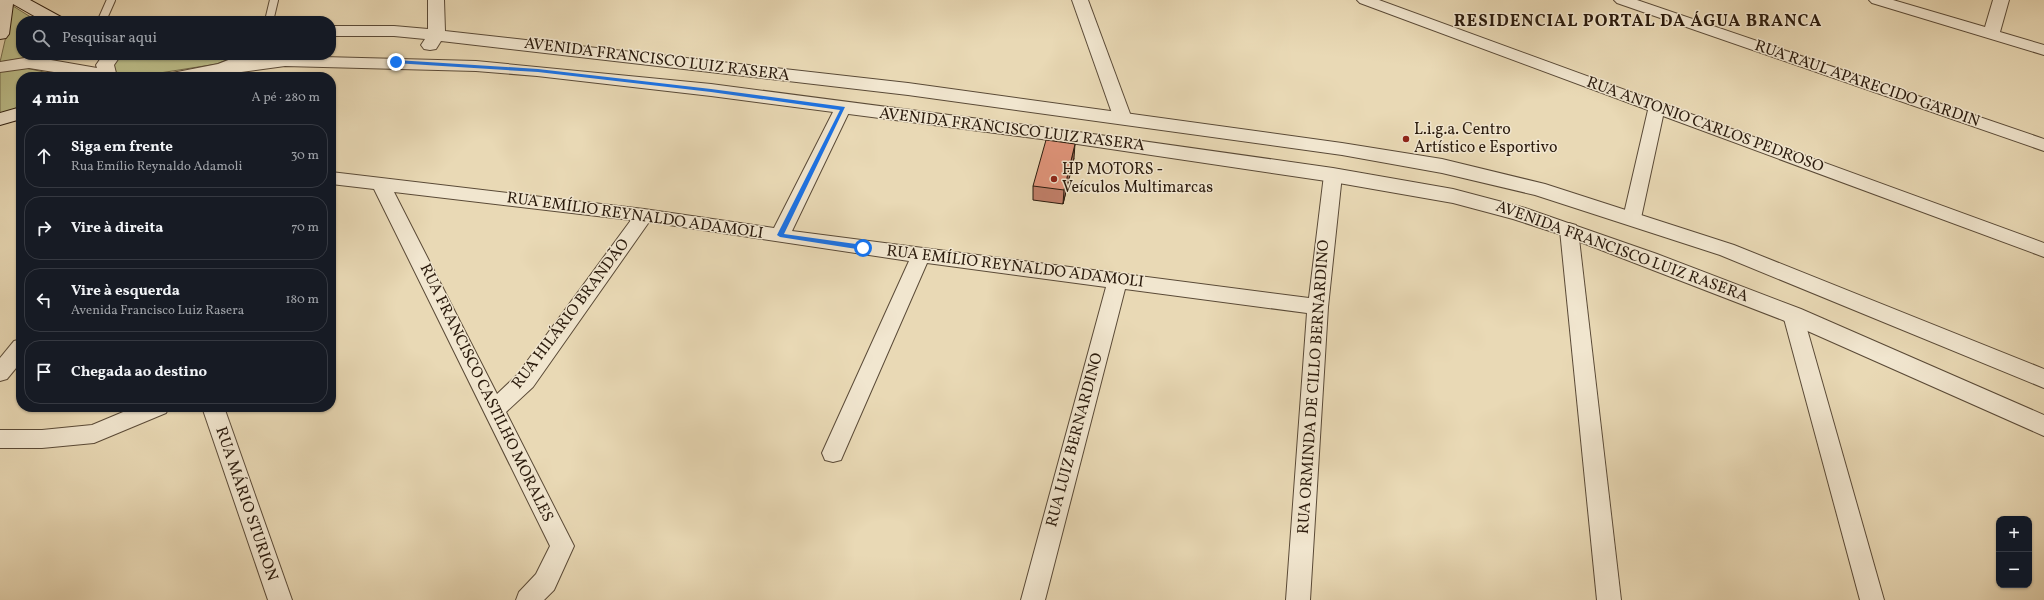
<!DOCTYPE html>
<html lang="pt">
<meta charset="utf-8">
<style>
:root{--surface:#171b24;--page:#242831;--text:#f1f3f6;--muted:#9ea1a6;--line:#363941}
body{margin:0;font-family:Vollkorn,serif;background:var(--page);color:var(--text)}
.controls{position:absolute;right:12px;bottom:12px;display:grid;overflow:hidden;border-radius:8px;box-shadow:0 1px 3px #0004}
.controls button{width:36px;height:36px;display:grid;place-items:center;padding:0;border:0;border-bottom:1px solid var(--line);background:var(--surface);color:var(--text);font:20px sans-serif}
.stop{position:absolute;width:12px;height:12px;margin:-9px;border:3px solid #1a73e8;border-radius:50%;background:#fff}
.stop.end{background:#1a73e8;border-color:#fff;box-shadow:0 1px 4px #0008}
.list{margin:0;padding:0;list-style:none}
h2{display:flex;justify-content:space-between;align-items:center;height:52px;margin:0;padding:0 16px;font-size:17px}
h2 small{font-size:13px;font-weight:400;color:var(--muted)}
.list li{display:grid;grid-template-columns:26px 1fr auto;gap:12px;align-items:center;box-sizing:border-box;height:64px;margin:0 8px 8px;padding:0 8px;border:1px solid var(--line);border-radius:16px}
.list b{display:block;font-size:15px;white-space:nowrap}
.list p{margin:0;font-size:13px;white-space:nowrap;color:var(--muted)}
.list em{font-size:13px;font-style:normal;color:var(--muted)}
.icon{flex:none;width:22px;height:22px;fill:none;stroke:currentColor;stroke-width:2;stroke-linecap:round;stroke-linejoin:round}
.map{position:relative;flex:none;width:2044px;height:600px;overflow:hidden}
.search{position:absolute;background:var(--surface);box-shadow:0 1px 3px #0004;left:16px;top:16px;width:320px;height:44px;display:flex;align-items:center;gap:10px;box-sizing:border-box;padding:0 14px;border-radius:16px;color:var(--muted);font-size:15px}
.panel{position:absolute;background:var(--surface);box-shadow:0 1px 3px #0004;left:16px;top:72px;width:320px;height:340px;border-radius:16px}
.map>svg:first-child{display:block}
.green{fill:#bcbe8a;stroke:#746c4c}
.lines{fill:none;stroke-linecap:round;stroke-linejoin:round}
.service-casing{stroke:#5a4a37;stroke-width:10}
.minor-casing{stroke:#5a4a37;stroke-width:2}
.tertiary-casing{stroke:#5a4a37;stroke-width:2}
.secondary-casing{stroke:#2b1b0d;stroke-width:2}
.service{stroke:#f1e6cf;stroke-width:8}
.minor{fill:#f1e6cf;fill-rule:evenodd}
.tertiary{fill:#f1e6cf;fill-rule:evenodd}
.secondary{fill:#f1e6cf;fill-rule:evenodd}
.wall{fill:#c17f69;stroke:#2b1b0d}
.shaded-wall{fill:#9d6855;stroke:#2b1b0d}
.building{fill:#e0947a;stroke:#2b1b0d}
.route{fill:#1a73e8}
.poi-dot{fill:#8f2418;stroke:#f1e6cf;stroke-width:1.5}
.labels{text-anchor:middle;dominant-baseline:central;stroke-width:3;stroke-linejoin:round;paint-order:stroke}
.street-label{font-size:16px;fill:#2b1b0d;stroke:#f1e6cf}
.poi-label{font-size:16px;fill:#2b1b0d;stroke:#f1e6cf;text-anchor:start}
.far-district-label{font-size:17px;font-weight:bold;letter-spacing:1px;fill:#2b1b0d;stroke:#f1e6cf}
</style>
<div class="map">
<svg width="2044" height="600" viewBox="0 0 2044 600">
<rect width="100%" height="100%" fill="#e9d9b5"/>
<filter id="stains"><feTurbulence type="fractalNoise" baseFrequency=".005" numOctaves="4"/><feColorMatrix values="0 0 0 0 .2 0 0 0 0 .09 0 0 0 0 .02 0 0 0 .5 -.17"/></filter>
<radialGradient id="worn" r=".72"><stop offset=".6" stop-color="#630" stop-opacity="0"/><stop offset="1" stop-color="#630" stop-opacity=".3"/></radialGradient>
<g class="green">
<path d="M13,6L37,21H21V55H42L0,62Z"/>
<path d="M122,55H238L217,64L134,77H120L115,72L113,64Z"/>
<path d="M26,68L66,77H21V109L0,116V71Z"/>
</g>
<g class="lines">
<defs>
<g id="service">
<path d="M103,18L111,0"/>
<path d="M269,21L274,0"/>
</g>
<g id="minor">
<path d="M1072,0H1088L1132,119L1129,123L1123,124L1117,123L1114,119Z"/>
<path d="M1357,0H1379L2044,243V257L1663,116L1641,218L1639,223L1632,224L1625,223L1623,218L1648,110L1360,3Z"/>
<path d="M1614,0H1637L2044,139V151L1617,3Z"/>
<path d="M1869,0H1893L1985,27L1993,0H2009L2000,32L2044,45V55L1872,3Z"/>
<path d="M843,103L849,104L851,108L792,231L1309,298L1324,175L1327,171L1333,169L1339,171L1342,175L1328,307L1310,600H1286L1307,313L1125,289L1045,600H1021L1106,287L927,263L844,453L841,460L833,462L825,460L822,453L909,261L649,222L533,387L506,412L574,546L554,590L544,600H516L519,592L536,574L550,546L374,189L331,184V172L644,209L774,228L835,108L837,104ZM394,192L631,220L517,375L497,394Z"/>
<path d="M1569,223L1576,225L1578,230L1621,600H1597L1560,230L1562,225Z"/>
<path d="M1793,307L1800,310L1803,315L1884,600H1860L1783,315L1786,310Z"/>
<path d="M21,339V362L7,379L0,381V358L14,341Z"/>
<path d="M135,407H169L166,413L94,443L42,448H0V430H42L92,425Z"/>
<path d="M202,407H224L292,600H268Z"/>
</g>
<g id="tertiary">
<path d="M428,0H444L445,31L908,83L1342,143L1442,159L1545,184L1734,245L2044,369V388L1720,255L1535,195L1442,173L1342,155L908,95L441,41L436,49L430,50L424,49L421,45L425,39L394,36H331V26H394L428,29Z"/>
<path d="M43,55L48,56L51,60L97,68L96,65L103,55H121L114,65L117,77H85L29,68L0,72V62Z"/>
<path d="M285,56L476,61L711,84L1057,129L1333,168L1453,189L1525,208L1657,254L1801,309L2044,415V436L1785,321L1562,235L1513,219L1453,203L1333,182L1057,141L711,96L537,76L476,71L285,66L205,77H169L172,73L218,64L236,57L244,60Z"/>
</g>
<g id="secondary">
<path d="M0,0H30L61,17L64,21H43L13,4L9,34L6,38L0,39Z"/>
<path d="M21,107V119L0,125V113Z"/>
</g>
</defs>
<use href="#service" class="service-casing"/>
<use href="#minor" class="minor-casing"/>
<use href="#tertiary" class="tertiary-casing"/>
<use href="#secondary" class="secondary-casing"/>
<use href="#service" class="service"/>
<use href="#minor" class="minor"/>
<use href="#tertiary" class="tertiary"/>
<use href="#secondary" class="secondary"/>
</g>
<path class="wall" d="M1074,158L1063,204L1033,200V186Z"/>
<path class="shaded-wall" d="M1075,144L1074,158L1063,204L1064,190Z"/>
<path class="building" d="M1046,140L1075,144L1064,190L1033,186Z"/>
<path class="route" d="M396,60L538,69L711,89L845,107L784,234L863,245L866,248L863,250L780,237L777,235L840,110L711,92L538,72L394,63Z"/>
<g class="poi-dot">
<circle cx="1406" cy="139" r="4"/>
<circle cx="1054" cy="179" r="4"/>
</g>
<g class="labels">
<g class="street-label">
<text transform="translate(657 60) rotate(7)">AVENIDA FRANCISCO LUIZ RASERA</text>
<text transform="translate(1867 84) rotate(19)">RUA RAUL APARECIDO GARDIN</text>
<text transform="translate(1705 125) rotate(20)">RUA ANTONIO CARLOS PEDROSO</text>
<text transform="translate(1012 130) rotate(7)">AVENIDA FRANCISCO LUIZ RASERA</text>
<text transform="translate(635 216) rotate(8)">RUA EMÍLIO REYNALDO ADAMOLI</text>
<text transform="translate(1622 252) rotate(20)">AVENIDA FRANCISCO LUIZ RASERA</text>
<text transform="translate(1015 267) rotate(7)">RUA EMÍLIO REYNALDO ADAMOLI</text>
<text transform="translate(571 314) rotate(-53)">RUA HILÁRIO BRANDÃO</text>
<text transform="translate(1314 387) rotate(-86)">RUA ORMINDA DE CILLO BERNARDINO</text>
<text transform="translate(486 393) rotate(64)">RUA FRANCISCO CASTILHO MORALES</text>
<text transform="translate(1075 440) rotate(-75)">RUA LUIZ BERNARDINO</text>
<text transform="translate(246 504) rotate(71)">RUA MÁRIO STURION</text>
</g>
<g class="poi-label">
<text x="1414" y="130">L.i.g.a. Centro<tspan x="1414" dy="18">Artístico e Esportivo</tspan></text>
<text x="1062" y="170">HP MOTORS -<tspan x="1062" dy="18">Veículos Multimarcas</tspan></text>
</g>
<g class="far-district-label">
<text x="1638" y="21">RESIDENCIAL PORTAL DA ÁGUA BRANCA</text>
</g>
</g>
<rect width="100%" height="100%" filter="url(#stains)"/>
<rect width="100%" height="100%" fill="url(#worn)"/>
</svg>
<div class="controls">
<button>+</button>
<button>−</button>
</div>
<div class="stop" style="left:863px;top:248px"></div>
<div class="stop end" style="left:396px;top:62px"></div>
<div class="search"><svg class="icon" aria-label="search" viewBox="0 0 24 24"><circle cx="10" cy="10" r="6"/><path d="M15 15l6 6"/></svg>Pesquisar aqui</div>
<section class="panel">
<h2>4 min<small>A pé · 280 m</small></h2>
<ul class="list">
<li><svg class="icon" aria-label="ahead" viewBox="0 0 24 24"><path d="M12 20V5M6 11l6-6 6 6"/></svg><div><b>Siga em frente</b><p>Rua Emílio Reynaldo Adamoli</p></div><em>30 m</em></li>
<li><svg class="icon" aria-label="right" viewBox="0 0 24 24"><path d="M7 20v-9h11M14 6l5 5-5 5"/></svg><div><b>Vire à direita</b></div><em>70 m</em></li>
<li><svg class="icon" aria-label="left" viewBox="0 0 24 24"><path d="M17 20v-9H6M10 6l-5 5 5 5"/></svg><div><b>Vire à esquerda</b><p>Avenida Francisco Luiz Rasera</p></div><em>180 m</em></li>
<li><svg class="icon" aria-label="arrive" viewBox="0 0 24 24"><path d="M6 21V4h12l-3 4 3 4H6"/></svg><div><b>Chegada ao destino</b></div></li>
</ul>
</section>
</div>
